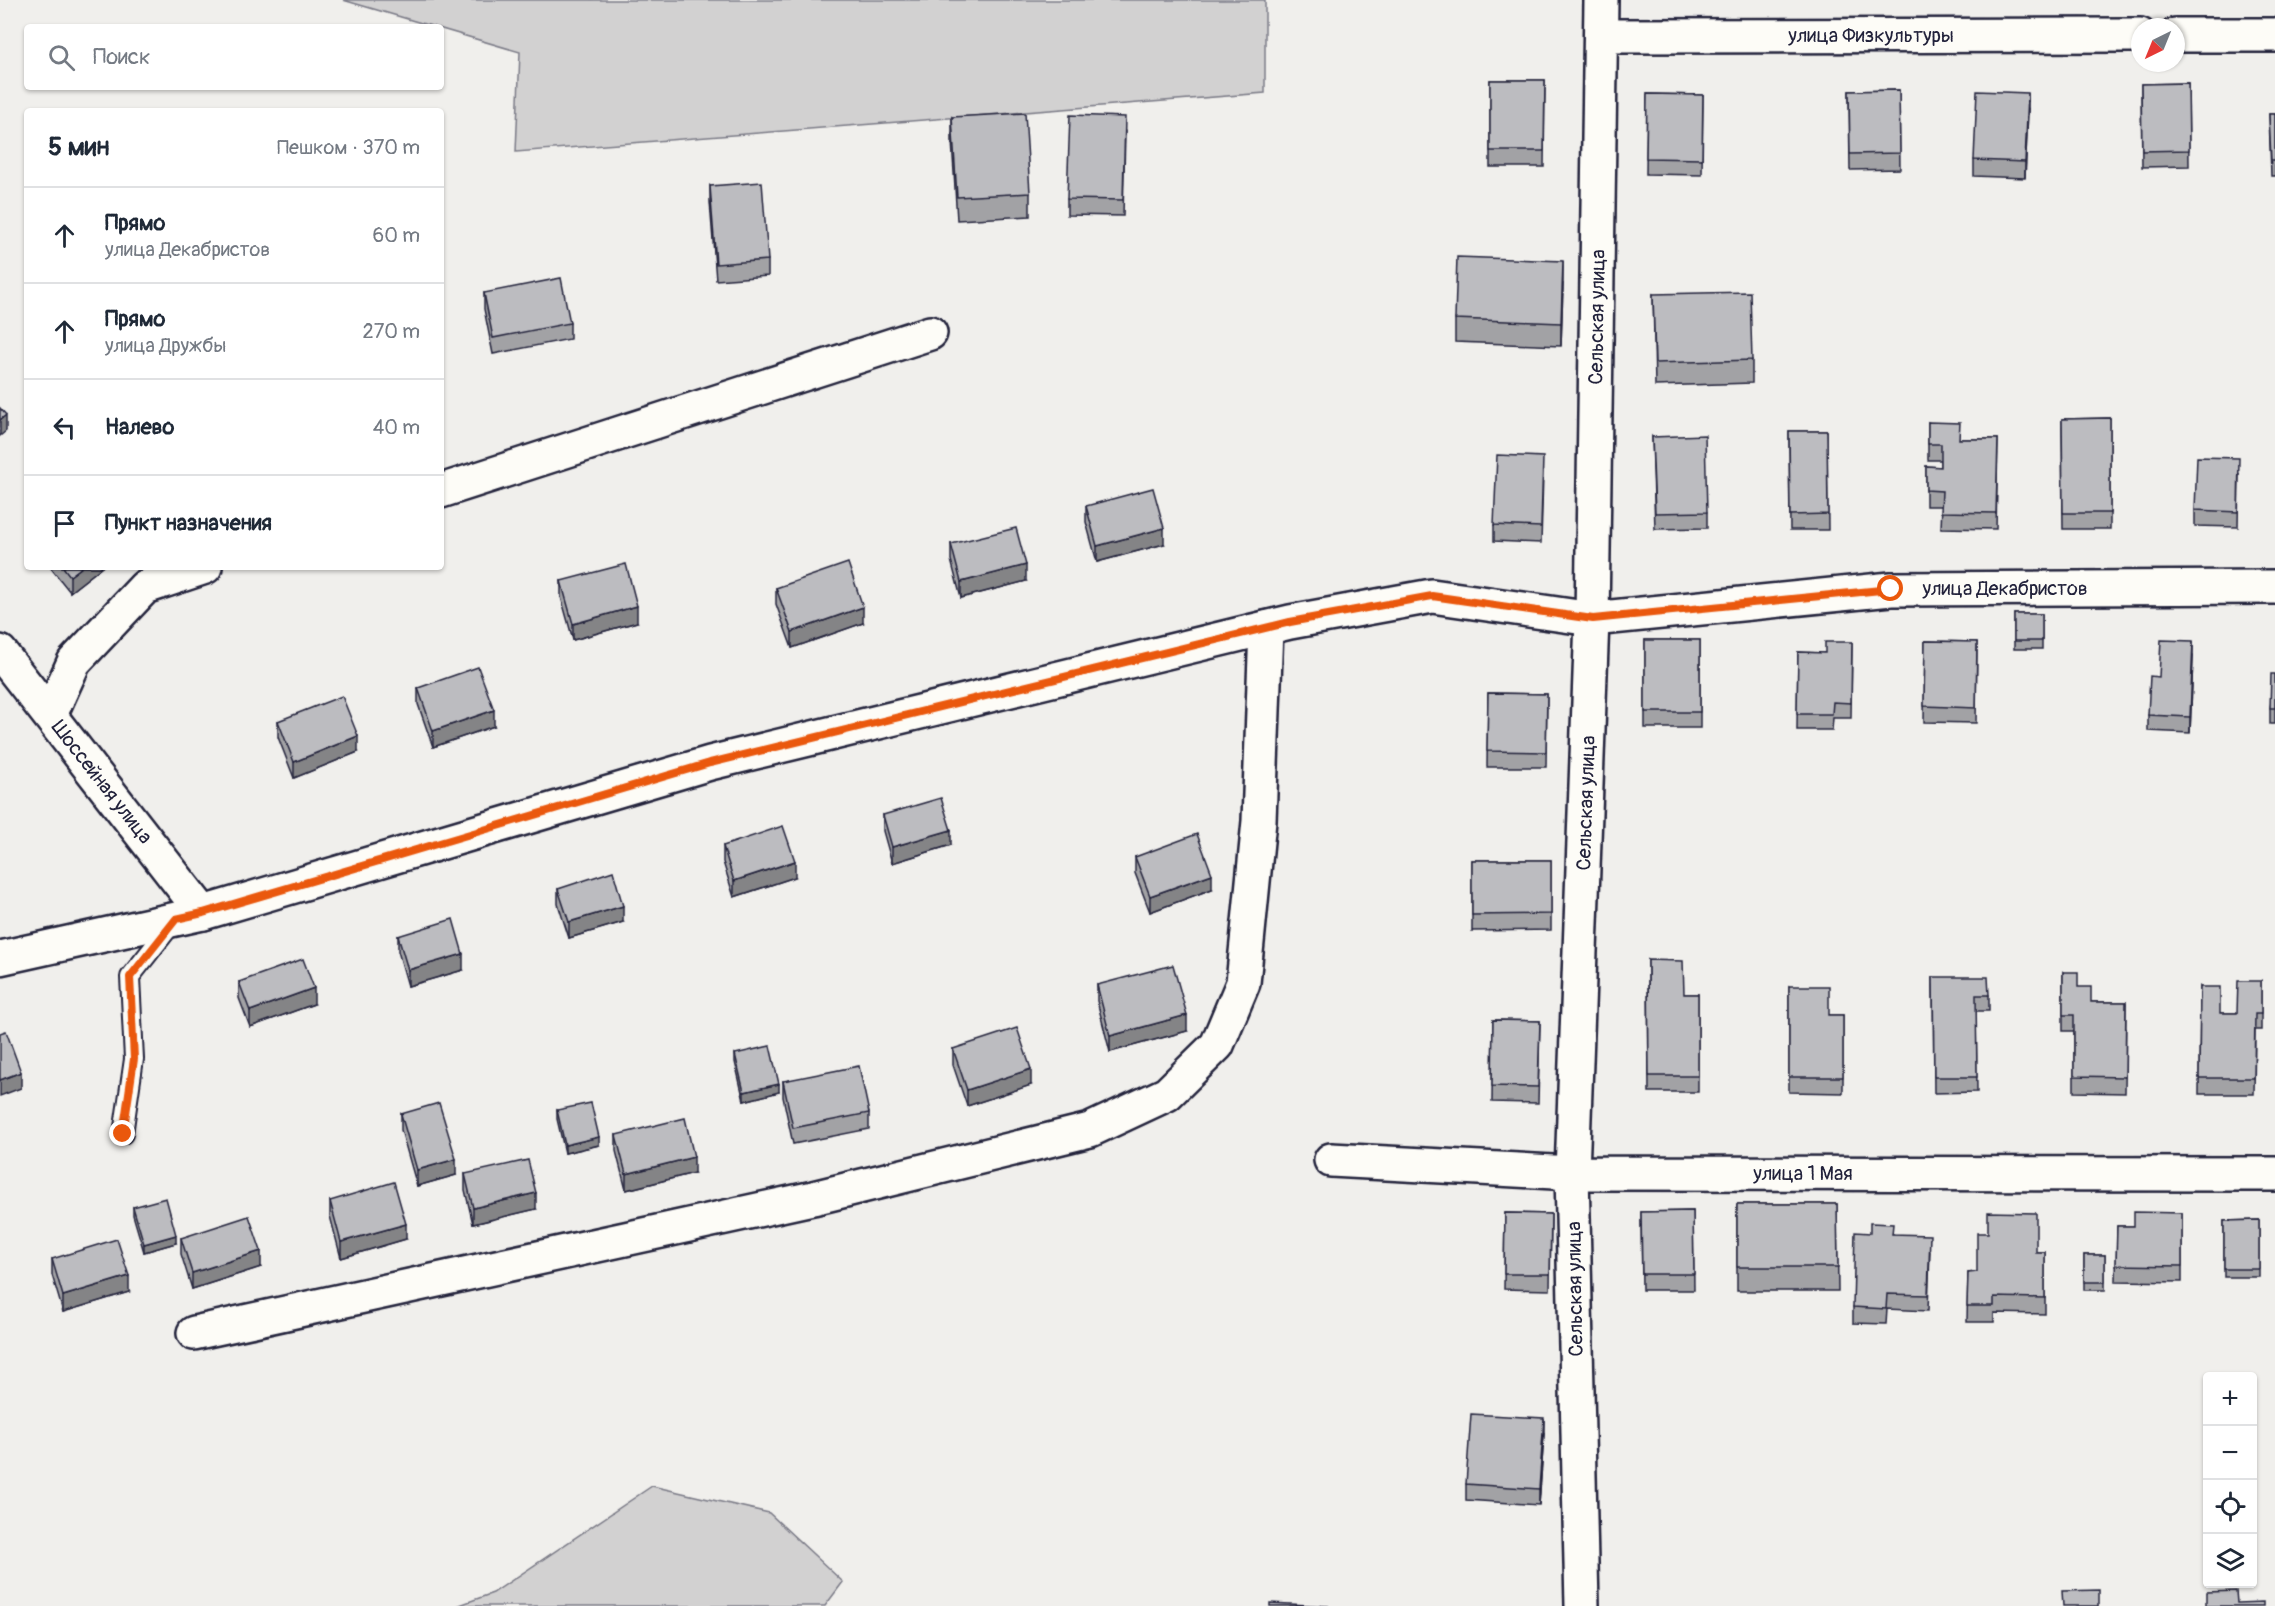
<!DOCTYPE html>
<html lang="ru">
<meta charset="utf-8">
<style>
:root{--surface:#fff;--page:#f6f6f7;--text:#1f2937;--muted:#747a83;--line:#e0e1e3}
body{margin:0;font-family:Pangolin,sans-serif;background:var(--page);color:var(--text)}
.controls{position:absolute;right:18px;bottom:18px;display:grid;overflow:hidden;border-radius:6px;box-shadow:0 2px 4px #0004}
.controls button{width:54px;height:54px;display:grid;place-items:center;padding:0;border:0;border-bottom:2px solid var(--line);background:var(--surface);color:var(--text);font:30px sans-serif}
.compass{position:absolute;left:2131px;top:18px;width:54px;height:54px;border-radius:50%;background:var(--surface);box-shadow:0 2px 4px #0004;rotate:223deg}
.stop{position:absolute;width:18px;height:18px;margin:-14px;border:4px solid #ea580c;border-radius:50%;background:#fff}
.stop.end{background:#ea580c;border-color:#fff;box-shadow:0 2px 6px #0008}
.list{margin:0;padding:0;list-style:none}
h2{display:flex;justify-content:space-between;align-items:center;height:78px;margin:0;padding:0 24px;font-size:26px}
h2 small{font-size:20px;font-weight:400;color:var(--muted)}
.list li{display:grid;grid-template-columns:39px 1fr auto;gap:18px;align-items:center;box-sizing:border-box;height:96px;padding:0 24px;border-top:2px solid var(--line)}
.list b{display:block;font-size:22px;white-space:nowrap}
.list p{margin:0;font-size:20px;white-space:nowrap;color:var(--muted)}
.list em{font-size:20px;font-style:normal;color:var(--muted)}
.icon{flex:none;width:33px;height:33px;fill:none;stroke:currentColor;stroke-width:2;stroke-linecap:round;stroke-linejoin:round}
.map{position:relative;flex:none;width:2275px;height:1606px;overflow:hidden}
.search{position:absolute;background:var(--surface);box-shadow:0 2px 4px #0004;left:24px;top:24px;width:420px;height:66px;display:flex;align-items:center;gap:15px;box-sizing:border-box;padding:0 21px;border-radius:6px;color:var(--muted);font-size:22px}
.panel{position:absolute;background:var(--surface);box-shadow:0 2px 4px #0004;left:24px;top:108px;width:420px;height:462px;border-radius:6px}
.map>svg:first-child{display:block}
.green{fill:#d2d1d1;stroke:#7a7a86;stroke-width:1.5}
.lines{fill:none;stroke-linecap:round;stroke-linejoin:round}
.lane-casing{stroke:#22223b;stroke-width:22}
.street-casing{stroke:#22223b;stroke-width:38}
.secondary-casing{stroke:#22223b;stroke-width:38}
.lane{stroke:#fdfcf7;stroke-width:18}
.street{stroke:#fdfcf7;stroke-width:33}
.secondary{stroke:#fdfcf7;stroke-width:33}
.wall{fill:#a2a2a5;stroke:#22223b;stroke-width:1.5}
.shaded-wall{fill:#848486;stroke:#22223b;stroke-width:1.5}
.building{fill:#bcbcc0;stroke:#22223b;stroke-width:1.5}
.route{stroke:#ea580c;stroke-width:8}
.labels{text-anchor:middle;dominant-baseline:central;stroke-width:4.5;stroke-linejoin:round;paint-order:stroke}
.street-label{font-size:20px;fill:#22223b;stroke:#fdfcf7}
</style>
<div class="map">
<svg width="2275" height="1606" viewBox="0 0 2275 1606">
<rect width="100%" height="100%" fill="#f0efec"/>
<filter id="ink" filterUnits="userSpaceOnUse"><feTurbulence type="fractalNoise" baseFrequency=".0167" numOctaves="2"/><feDisplacementMap in="SourceGraphic" scale="12" xChannelSelector="R" yChannelSelector="G"/><feConvolveMatrix kernelMatrix="1 2 1 2 8 2 1 2 1" color-interpolation-filters="sRGB"/></filter>
<g filter="url(#ink)">
<g class="green">
<path d="M343,0H1265V93L516,152L520,52Z"/>
<path d="M652,1486L769,1513L843,1582L825,1606H457L493,1593Z"/>
</g>
<g class="lines">
<defs>
<path id="lane" d="M123,1134L134,1059L130,977L175,920"/>
<g id="street">
<path d="M2176,35H2275"/>
<path d="M1601,36L2140,35"/>
<path d="M441,491L930,333"/>
<path d="M0,652L203,913"/>
<path d="M50,715L74,662L145,587L205,567"/>
<path d="M1331,1160L1572,1173L2275,1174"/>
<path d="M194,1333L813,1198L1090,1130L1167,1094L1217,1045L1243,983L1259,821L1266,628"/>
<path d="M1582,1606L1572,1173L1592,619L1601,0"/>
</g>
<path id="secondary" d="M0,958L203,913L710,763L1290,622L1432,596L1592,619L1891,589L2275,587"/>
</defs>
<use href="#lane" class="lane-casing"/>
<use href="#street" class="street-casing"/>
<use href="#secondary" class="secondary-casing"/>
<use href="#lane" class="lane"/>
<use href="#street" class="street"/>
<use href="#secondary" class="secondary"/>
</g>
<g class="wall">
<path d="M1490,80H1545L1544,167H1490Z"/>
<path d="M2188,83L2189,166L2142,167L2141,84Z"/>
<path d="M1899,90L1900,169L1850,170L1849,91Z"/>
<path d="M1647,94L1703,95L1702,175L1646,174Z"/>
<path d="M2028,109L2025,178L1974,176V160Z"/>
<path d="M2269,114H2275V176H2271Z"/>
<path d="M952,117L1030,193V216L957,220L952,141Z"/>
<path d="M1125,132L1123,216L1067,215V199Z"/>
<path d="M710,186L768,260V276L716,280L710,202Z"/>
<path d="M1563,284L1561,346L1455,342V319Z"/>
<path d="M484,293L570,323V339L493,354L484,309Z"/>
<path d="M1653,294L1752,360V383L1655,386Z"/>
<path d="M2110,418V529H2063L2062,419Z"/>
<path d="M1928,422L1960,439H1998L1996,529L1941,528L1942,506H1926V466L1941,467V460H1928Z"/>
<path d="M1789,431H1827L1828,530H1790Z"/>
<path d="M1652,437L1707,512V528L1655,529Z"/>
<path d="M1543,473L1541,543L1494,541V525Z"/>
<path d="M2239,474L2238,527L2195,526V510Z"/>
<path d="M1086,506L1164,544L1097,562L1086,522Z"/>
<path d="M951,544L1026,581L961,598L951,560Z"/>
<path d="M50,567H102L70,592Z"/>
<path d="M561,581L637,622L573,640L561,597Z"/>
<path d="M776,588L863,623L792,648L776,604Z"/>
<rect x="2014" y="614" width="28" height="35"/>
<rect x="1645" y="640" width="55" height="88"/>
<path d="M1925,641L1977,642L1976,723L1924,722Z"/>
<path d="M1852,642L1851,718H1833L1832,730H1797L1798,652L1825,653Z"/>
<path d="M2193,657L2190,733L2148,731V715Z"/>
<path d="M2275,674V724H2270V708Z"/>
<path d="M418,688L494,726L433,747L418,704Z"/>
<path d="M1488,693L1547,694L1546,767H1487Z"/>
<path d="M278,721L358,752L294,778L278,737Z"/>
<path d="M883,815L951,845L892,863L883,831Z"/>
<path d="M723,846L795,877L734,897L723,862Z"/>
<path d="M1135,857L1212,889L1150,912L1135,873Z"/>
<path d="M1472,860H1551V930L1472,931Z"/>
<path d="M558,889L623,922L569,938L558,904Z"/>
<path d="M398,936L463,970L408,986L398,951Z"/>
<path d="M1648,960L1684,994H1698V1092H1649Z"/>
<path d="M2063,972L2091,1002H2126L2125,1093L2074,1092V1031H2063Z"/>
<path d="M1933,977L1989,995V1011H1976L1977,1092L1934,1093Z"/>
<path d="M2261,981V1030H2255L2254,1094H2199L2200,987L2220,1013H2237Z"/>
<path d="M239,982L314,1004L250,1027L239,998Z"/>
<path d="M1097,985L1187,1031L1110,1052L1097,1001Z"/>
<path d="M1789,986L1829,1015H1843V1093L1789,1092Z"/>
<path d="M1493,1020L1540,1021L1538,1103L1492,1102Z"/>
<path d="M953,1049L1031,1085L967,1106L953,1065Z"/>
<path d="M735,1054L779,1092L744,1101L735,1062Z"/>
<path d="M783,1081L869,1113V1129L793,1144L783,1097Z"/>
<path d="M557,1110L599,1145L565,1153L557,1119Z"/>
<path d="M401,1114L456,1175L417,1186L401,1130Z"/>
<path d="M616,1135L694,1173L626,1190L616,1151Z"/>
<path d="M465,1174L536,1209L473,1224L465,1190Z"/>
<path d="M330,1201L406,1239L341,1258L330,1216Z"/>
<path d="M1737,1204H1837L1838,1291H1737Z"/>
<path d="M133,1207L176,1243L144,1252L133,1215Z"/>
<path d="M1693,1211L1694,1290H1642L1641,1212Z"/>
<path d="M1505,1213L1551,1214L1550,1290L1504,1289Z"/>
<path d="M2182,1213V1282L2116,1281L2117,1226H2134Z"/>
<path d="M2259,1220V1277H2224V1221Z"/>
<path d="M1893,1234L1930,1251L1928,1311L1887,1309L1886,1324L1853,1323V1307Z"/>
<path d="M181,1238L261,1267L192,1289L181,1254Z"/>
<path d="M2036,1252H2045V1314L1994,1313V1322H1967L1968,1273L1977,1272Z"/>
<rect x="2084" y="1255" width="21" height="35"/>
<path d="M52,1259L129,1292L63,1312L52,1275Z"/>
<path d="M1544,1434L1539,1505L1466,1500V1484Z"/>
</g>
<g class="shaded-wall">
<path d="M2028,93V109L2025,178V162Z"/>
<path d="M1563,261V284L1561,346V323Z"/>
<path d="M6,415V431L0,436V420Z"/>
<path d="M1164,528V544L1097,562V546Z"/>
<path d="M1026,565V581L961,598V582Z"/>
<path d="M82,567H102L70,592V576Z"/>
<path d="M637,606V622L573,640V624Z"/>
<path d="M863,607V623L792,648V632Z"/>
<path d="M2193,641V657L2190,733V717Z"/>
<path d="M494,710V726L433,747V731Z"/>
<path d="M358,736V752L294,778V762Z"/>
<path d="M951,830V845L892,863V847Z"/>
<path d="M795,861V877L734,897V881Z"/>
<path d="M1212,874V889L1150,912V896Z"/>
<path d="M623,906V922L569,938V922Z"/>
<path d="M463,954V970L408,986V970Z"/>
<path d="M314,988V1004L250,1027V1011Z"/>
<path d="M1187,1015V1031L1110,1052V1036Z"/>
<path d="M1031,1069V1085L967,1106V1090Z"/>
<path d="M21,1072V1088L0,1096V1080Z"/>
<path d="M779,1084V1092L744,1101V1092Z"/>
<path d="M599,1137V1145L565,1153V1145Z"/>
<path d="M694,1157V1173L626,1190V1174Z"/>
<path d="M456,1159V1175L417,1186V1170Z"/>
<path d="M536,1193V1209L473,1224V1208Z"/>
<path d="M406,1224V1239L341,1258V1242Z"/>
<path d="M176,1235V1243L144,1252V1244Z"/>
<path d="M261,1251V1267L192,1289V1273Z"/>
<path d="M129,1276V1292L63,1312V1296Z"/>
<path d="M1544,1418V1434L1539,1505V1489Z"/>
</g>
<g class="building">
<path d="M1490,80H1545L1544,151H1490Z"/>
<path d="M2188,83L2189,150L2142,151L2141,84Z"/>
<path d="M1899,90L1900,153L1850,154L1849,91Z"/>
<path d="M1977,91L2028,93L2025,162L1974,160Z"/>
<path d="M1647,94L1703,95L1702,159L1646,158Z"/>
<path d="M1025,113L1030,193L957,197L952,117Z"/>
<path d="M2269,114H2275V160H2271Z"/>
<path d="M1070,115L1125,117L1123,200L1067,199Z"/>
<path d="M762,182L768,260L716,264L710,186Z"/>
<path d="M1457,257L1563,261L1561,323L1455,319Z"/>
<path d="M561,278L570,323L493,338L484,293Z"/>
<path d="M1750,292L1752,360L1655,363L1653,294Z"/>
<path d="M0,408L6,415L0,420Z"/>
<path d="M2110,418V513H2063L2062,419Z"/>
<path d="M1928,422L1960,423L1959,439H1998L1996,513L1941,512L1942,491L1926,490V466L1941,467V444H1928Z"/>
<path d="M1789,431H1827L1828,514L1790,515Z"/>
<path d="M1705,435L1707,512L1655,513L1652,437Z"/>
<path d="M1497,455L1543,457L1541,527L1494,525Z"/>
<path d="M2197,457L2239,458L2238,512L2195,510Z"/>
<path d="M1153,488L1164,528L1097,546L1086,506Z"/>
<path d="M1016,528L1026,565L961,582L951,544Z"/>
<path d="M848,563L863,607L792,632L776,588Z"/>
<path d="M626,564L637,606L573,624L561,581Z"/>
<path d="M63,567H82L70,576Z"/>
<rect x="2014" y="614" width="28" height="27"/>
<rect x="1645" y="640" width="55" height="72"/>
<path d="M2161,640L2193,641L2190,717L2148,715L2150,676L2159,677Z"/>
<path d="M1925,641L1977,642L1976,708L1924,706Z"/>
<path d="M1825,642H1852L1851,703L1833,702L1832,714H1797L1798,652L1825,653Z"/>
<path d="M478,667L494,710L433,731L418,688Z"/>
<path d="M2271,674H2275V708H2270Z"/>
<path d="M1488,693L1547,694L1546,752L1487,751Z"/>
<path d="M342,696L358,736L294,762L278,721Z"/>
<path d="M941,798L951,830L892,847L883,815Z"/>
<path d="M783,826L795,861L734,881L723,846Z"/>
<path d="M1197,834L1212,874L1150,896L1135,857Z"/>
<path d="M1472,860H1551V914L1472,915Z"/>
<path d="M613,871L623,906L569,922L558,889Z"/>
<path d="M453,919L463,954L408,970L398,936Z"/>
<path d="M303,959L314,988L250,1011L239,982Z"/>
<path d="M1648,960L1683,961L1684,994H1698V1076H1649Z"/>
<path d="M1173,965L1187,1015L1110,1036L1097,985Z"/>
<path d="M2063,972H2078V987H2091V1002H2126L2125,1077L2074,1076V1015H2063Z"/>
<path d="M1933,977H1988L1989,995H1976L1977,1077H1934Z"/>
<path d="M2238,981H2261V1014H2255L2254,1078H2199L2200,987H2220V1013H2237Z"/>
<path d="M1789,986H1829V1015H1843V1077H1789Z"/>
<path d="M1493,1020L1540,1021L1538,1087L1492,1086Z"/>
<path d="M1017,1028L1031,1069L967,1090L953,1049Z"/>
<path d="M6,1031L21,1072L0,1080V1033Z"/>
<path d="M770,1046L779,1084L744,1092L735,1054Z"/>
<path d="M859,1066L869,1113L793,1128L783,1081Z"/>
<path d="M439,1103L456,1159L417,1170L401,1114Z"/>
<path d="M591,1103L599,1137L565,1145L557,1110Z"/>
<path d="M685,1118L694,1157L626,1174L616,1135Z"/>
<path d="M528,1160L536,1193L473,1208L465,1174Z"/>
<path d="M394,1182L406,1224L341,1242L330,1201Z"/>
<path d="M166,1198L176,1235L144,1244L133,1207Z"/>
<path d="M1737,1204H1837L1838,1267H1737Z"/>
<path d="M1693,1211L1694,1274H1642L1641,1212Z"/>
<path d="M1988,1212L2036,1213V1252H2045V1298L1994,1297V1306H1967L1968,1273L1977,1272V1233H1988Z"/>
<path d="M2134,1212L2182,1213V1266L2116,1265L2117,1226H2134Z"/>
<path d="M1505,1213L1551,1214L1550,1274H1504Z"/>
<path d="M249,1216L261,1251L192,1273L181,1238Z"/>
<path d="M2259,1220V1269H2224V1221Z"/>
<path d="M1870,1223L1893,1224L1892,1234L1930,1235L1928,1295L1887,1294L1886,1309L1853,1307L1855,1232L1870,1233Z"/>
<path d="M117,1239L129,1276L63,1296L52,1259Z"/>
<rect x="2084" y="1255" width="21" height="27"/>
<path d="M1471,1414L1544,1418L1539,1489L1466,1484Z"/>
<path d="M2099,1590V1606H2063L2062,1591Z"/>
<path d="M2236,1591L2237,1603L2263,1602V1606H2206V1592Z"/>
<path d="M1270,1603L1329,1606H1270Z"/>
</g>
</g>
<g class="lines" filter="url(#ink)">
<path class="route" d="M123,1134L134,1059L130,977L176,919L203,913L710,763L1290,622L1432,596L1593,619L1891,589"/>
</g>
<g class="labels">
<g class="street-label">
<text x="1871" y="35">улица Физкультуры</text>
<text transform="translate(1597 317) rotate(-89)">Сельская улица</text>
<text x="2005" y="588">улица Декабристов</text>
<text transform="translate(102 782) rotate(52)">Шоссейная улица</text>
<text transform="translate(1586 803) rotate(-88)">Сельская улица</text>
<text x="1803" y="1173">улица 1 Мая</text>
<text transform="translate(1575 1289) rotate(-91)">Сельская улица</text>
</g>
</g>
</svg>
<div class="controls">
<button>+</button>
<button>−</button>
<button><svg class="icon" aria-label="locate" viewBox="0 0 24 24"><circle cx="12" cy="12" r="6"/><path d="M12 2v4M12 18v4M2 12h4M18 12h4"/></svg></button>
<button><svg class="icon" aria-label="layers" viewBox="0 0 24 24"><path d="M12 4l9 5-9 5-9-5zM3 14l9 5 9-5"/></svg></button>
</div>
<svg class="compass" viewBox="-18 -18 36 36"><path d="M0-13l5 13h-10z" fill="#e53935"/><path d="M0 13l5-13h-10z" fill="#747a83"/></svg>
<div class="stop" style="left:1891px;top:589px"></div>
<div class="stop end" style="left:123px;top:1134px"></div>
<div class="search"><svg class="icon" aria-label="search" viewBox="0 0 24 24"><circle cx="10" cy="10" r="6"/><path d="M15 15l6 6"/></svg>Поиск</div>
<section class="panel">
<h2>5 мин<small>Пешком · 370 m</small></h2>
<ul class="list">
<li><svg class="icon" aria-label="ahead" viewBox="0 0 24 24"><path d="M12 20V5M6 11l6-6 6 6"/></svg><div><b>Прямо</b><p>улица Декабристов</p></div><em>60 m</em></li>
<li><svg class="icon" aria-label="ahead" viewBox="0 0 24 24"><path d="M12 20V5M6 11l6-6 6 6"/></svg><div><b>Прямо</b><p>улица Дружбы</p></div><em>270 m</em></li>
<li><svg class="icon" aria-label="left" viewBox="0 0 24 24"><path d="M17 20v-9H6M10 6l-5 5 5 5"/></svg><div><b>Налево</b></div><em>40 m</em></li>
<li><svg class="icon" aria-label="arrive" viewBox="0 0 24 24"><path d="M6 21V4h12l-3 4 3 4H6"/></svg><div><b>Пункт назначения</b></div></li>
</ul>
</section>
</div>
